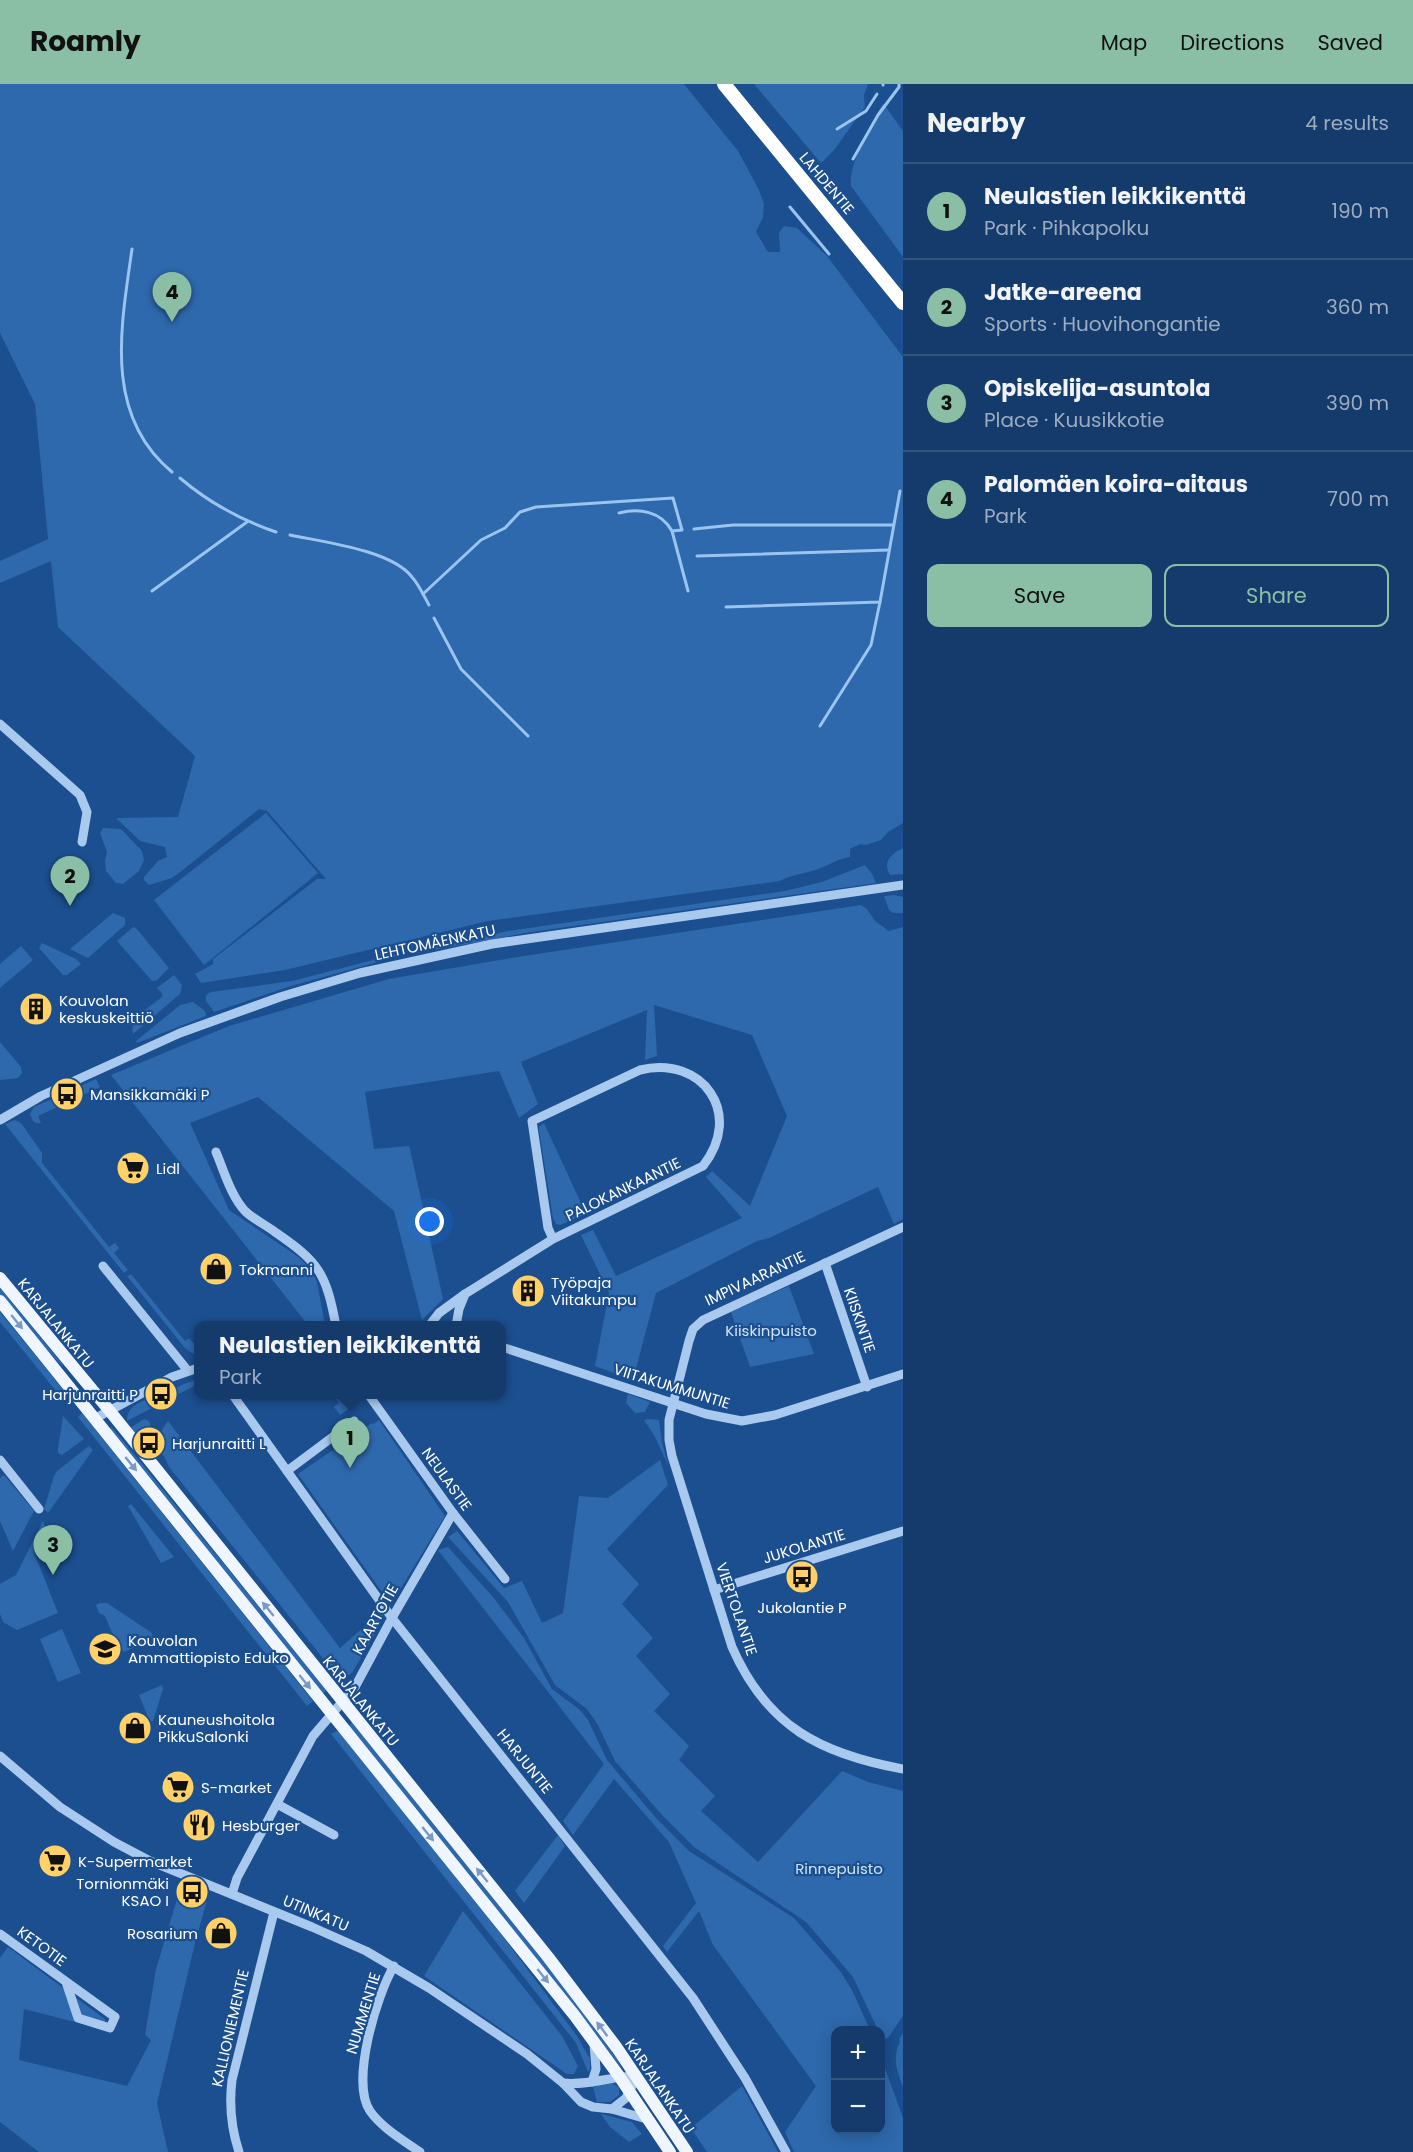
<!DOCTYPE html>
<meta charset="utf-8">
<style>
:root{--surface:#143b6b;--page:#1d4271;--text:#f1f3f6;--muted:#9dadc1;--line:#33557e;--accent:#8abfa5}
body{margin:0;font-family:Poppins,sans-serif;background:var(--page);color:var(--text)}
.controls{position:absolute;right:18px;bottom:18px;display:grid;overflow:hidden;border-radius:12px;box-shadow:0 3px 15px #0003}
.controls button{width:54px;height:54px;display:grid;place-items:center;padding:0;border:0;border-bottom:2px solid var(--line);background:var(--surface);color:var(--text);font:30px sans-serif}
.you{position:absolute;left:430px;top:1138px;width:21px;height:21px;margin:-15px;border:4px solid #fff;border-radius:50%;background:#1a73e8;box-shadow:0 0 0 9px #1a73e833}
.badge{display:grid;place-items:center;width:39px;height:39px;border-radius:50%;background:var(--accent);color:#111;font-size:20px;font-weight:700}
.pin{position:absolute;translate:-50% -50px;filter:drop-shadow(0 2px 3px #0008)}
.pin::after{content:'';position:absolute;top:32px;width:21px;height:18px;background:inherit;clip-path:polygon(0 0,100% 0,50% 100%)}
.popup{position:absolute;left:194px;top:1237px;width:312px;height:78px;box-sizing:border-box;display:grid;place-content:center;border-radius:12px;background:var(--surface);filter:drop-shadow(0 2px 4px #0005);font-size:20px;white-space:nowrap;color:var(--muted)}
.popup b{font-size:22px;color:var(--text)}
.popup::after{content:'';position:absolute;left:50%;top:100%;margin-left:-12px;border:12px solid transparent;border-top-color:var(--surface)}
.list{margin:0;padding:0;list-style:none}
h2{display:flex;justify-content:space-between;align-items:center;height:78px;margin:0;padding:0 24px;font-size:26px}
h2 small{font-size:20px;font-weight:400;color:var(--muted)}
.list li{display:grid;grid-template-columns:39px 1fr auto;gap:18px;align-items:center;box-sizing:border-box;height:96px;padding:0 24px;border-top:2px solid var(--line)}
.list b{display:block;font-size:22px;white-space:nowrap}
.list p{margin:0;font-size:20px;white-space:nowrap;color:var(--muted)}
.list em{font-size:20px;font-style:normal;color:var(--muted)}
.actions{display:flex;gap:12px;padding:18px 24px}
.actions a{flex:1;padding:14px 0;border:2px solid var(--accent);border-radius:12px;text-align:center;font-size:21px;color:var(--accent)}
.actions .main{background:var(--accent);color:#111}
.map{position:relative;flex:none;width:903px;height:2068px;overflow:hidden}
header{display:flex;align-items:center;gap:36px;box-sizing:border-box;height:84px;padding:0 30px;background:var(--accent);color:#111}
header strong{font-size:28px}
nav{display:flex;gap:33px;margin-inline-start:auto;font-size:21px}
main{display:flex}
aside{flex:1;background:var(--surface)}
.map>svg:first-child{display:block}
.green{fill:#2e69ad}
.lines{fill:none;stroke-linecap:round;stroke-linejoin:round}
.stream{stroke:#9cc4f0;stroke-width:3}
.minor{stroke:#a9c9ee;stroke-width:9}
.major{stroke:#f0f6ff;stroke-width:12}
.highway{stroke:#fff;stroke-width:14}
.oneway{fill:#7b9ac1}
.labels{text-anchor:middle;dominant-baseline:central;stroke-width:4.5;stroke-linejoin:round;paint-order:stroke}
.street-label{font-size:15px;fill:#fff;stroke:#1b4f8f}
.poi-label{font-size:15px;fill:#fff;stroke:#1b4f8f;text-anchor:start}
.park-label{font-size:15px;fill:#cfe3fa;stroke:#1b4f8f}
</style>
<header>
<strong>Roamly</strong>
<nav><a>Map</a><a>Directions</a><a>Saved</a></nav>
</header>
<main>
<div class="map">
<svg width="903" height="2068" viewBox="0 0 903 2068">
<rect width="100%" height="100%" fill="#1b4f8f"/>
<g class="green">
<path d="M0,0H684L738,67L759,106L764,120L763,133L756,148L768,168H780L779,149L784,142L797,144L827,172L903,273V739L888,748L881,756L866,761L860,760L850,765V773C837,775 830,781 818,785C805,790 792,790 780,797L488,837L285,886L201,899L195,890L213,880V875L317,795H326L267,727L259,725L184,785L172,794L149,801L144,796V793L158,777L167,773L165,763L140,757L116,734L178,733L195,672L58,543L51,477L0,499V477L48,455L35,320L0,249Z"/>
<path d="M754,0H868L864,11L865,23L834,66L821,79Z"/>
<path d="M883,19L903,47V173L851,102C848,80 872,40 883,19Z"/>
<path d="M266,729L318,789L204,881L154,816Z"/>
<path d="M103,744L121,745L142,767L144,776L139,787L123,800L116,799L106,787L105,777L107,768L100,749Z"/>
<path d="M903,764V790L890,791C882,778 891,770 903,764Z"/>
<path d="M865,781L872,790L876,799L531,848L418,869H409V867L508,847L785,807L822,798Z"/>
<path d="M894,811L903,813V829H893L889,826L884,812Z"/>
<path d="M861,821L867,825L875,837L889,847L903,843V1135L894,1140L878,1103L769,1154L757,1157L656,1209L633,1296L595,1282L609,1209L581,1151L593,1146L616,1192L742,1134L706,1093L712,1087L750,1122L787,1032L752,951L654,921L657,972L645,976L647,926L521,978L538,1020L519,1034L499,987L365,1008L374,1065L409,1062L412,1074L443,1215L422,1236L394,1127L258,1013L190,1039L229,1126L297,1172L311,1185L317,1198L325,1241H308L111,991L229,942L389,895L511,874Z"/>
<path d="M113,829L125,834V841L88,874L70,865Z"/>
<path d="M133,843L136,844L169,884L157,896L152,897L117,857Z"/>
<path d="M42,859L76,875L81,880L67,891H63L39,864Z"/>
<path d="M21,862L33,876L0,904V880Z"/>
<path d="M400,869L396,873L291,902L214,928L206,917V911L211,908L292,897Z"/>
<path d="M174,891L182,901L180,910L133,950C128,935 151,922 162,913V909L157,904Z"/>
<path d="M193,918L205,927L206,932L137,959L136,957L180,921Z"/>
<path d="M0,958L21,983L22,989L18,994L0,996Z"/>
<path d="M96,995L100,1003L38,1032L41,1039H36L33,1037L30,1030L34,1023Z"/>
<path d="M15,1036L21,1039L42,1069V1079L109,1163L115,1159L119,1164L114,1169L128,1186L124,1189L5,1040Z"/>
<path d="M544,1039L586,1130L560,1141L556,1140L553,1134L539,1046V1043Z"/>
<path d="M131,1190L185,1257L189,1254L198,1264V1273L185,1264L127,1192Z"/>
<path d="M789,1202L814,1270L750,1283L731,1228Z"/>
<path d="M0,1204L63,1281L62,1282L36,1255L0,1211Z"/>
<path d="M0,1228L65,1308L60,1312L0,1238Z"/>
<path d="M195,1296L196,1301L127,1337C127,1324 135,1321 145,1316L149,1318L184,1300Z"/>
<path d="M628,1310L650,1318L645,1328L635,1329L626,1319Z"/>
<path d="M333,1311H346L354,1321L340,1331L334,1323L339,1319Z"/>
<path d="M82,1329L313,1617L307,1622L78,1333Z"/>
<path d="M63,1332L84,1355L62,1371L58,1369V1365Z"/>
<path d="M144,1335L149,1337C153,1346 149,1352 141,1358L130,1344Z"/>
<path d="M648,1335L659,1336L662,1359L669,1383L654,1351L644,1336Z"/>
<path d="M379,1336L445,1432L395,1514L387,1515L298,1390L372,1339L373,1340Z"/>
<path d="M168,1337L340,1564L381,1528L384,1534L352,1589L344,1593L334,1588L169,1383L165,1374L157,1362L163,1344Z"/>
<path d="M111,1342L327,1606L322,1611L111,1346Z"/>
<path d="M89,1362L93,1366L48,1429L44,1425L54,1392L57,1387Z"/>
<path d="M660,1376L668,1401L607,1465L639,1500L622,1520L653,1554L636,1572L670,1610L654,1627L689,1662L679,1676L715,1712L701,1727L758,1778L842,1687L868,1698L903,1707V1932L888,1954L883,1955L881,1953L880,1946H878L853,1893L806,1838L694,1763L662,1731L615,1677L598,1641L587,1625L555,1601L508,1518L448,1453L457,1447L504,1504L522,1497L542,1539L563,1529L579,1412L608,1414Z"/>
<path d="M4,1391L34,1427L13,1467L0,1437V1394Z"/>
<path d="M131,1420L174,1473L161,1479L128,1422Z"/>
<path d="M43,1437L51,1461L34,1468L58,1529L17,1546L3,1538L0,1530V1500L16,1491Z"/>
<path d="M448,1463L493,1513L524,1554L552,1605L580,1626L588,1636L607,1676L656,1734L689,1767L794,1834L840,1887L852,1906L870,1946H836V2046H880L881,1973L903,2034V2068H794L785,2048L816,2002L713,1861L699,1827L667,1868L663,1862L696,1819L669,1758L614,1695L573,1751L563,1737L604,1680L438,1466Z"/>
<path d="M100,1519H107L152,1549L153,1555L124,1568L119,1565L105,1532L99,1529L96,1521Z"/>
<path d="M62,1545L81,1589L58,1598L40,1555Z"/>
<path d="M162,1601L163,1605L153,1637L150,1638L139,1611Z"/>
<path d="M352,1638L560,1898L617,1975L622,1985L572,1919L348,1643Z"/>
<path d="M339,1646L496,1843L577,1952L590,1975V1986L588,1988L576,1959L331,1650Z"/>
<path d="M558,1751L565,1762L524,1819L515,1807Z"/>
<path d="M180,1805L192,1810L208,1813L195,1859L157,2019L168,2068H39L0,2038V1874L8,1863L106,1936L102,1945L24,1925L19,1976L127,2002L151,1956L145,1951L156,1885Z"/>
<path d="M463,1827L562,1952L578,1982L574,1990H567L424,1892Z"/>
<path d="M903,1949V2003C897,1986 892,1974 900,1958L899,1956Z"/>
<path d="M610,1998L619,2003V2011L610,2018H597L593,2003Z"/>
<path d="M742,2002L778,2068H707L691,2044Z"/>
<path d="M601,2030L632,2038L642,2050L629,2058L610,2043Z"/>
</g>
<g class="lines">
<g class="stream">
<path d="M883,1V0"/>
<path d="M837,45L866,27L877,10"/>
<path d="M853,75L878,31L899,3V0"/>
<path d="M790,123L829,170"/>
<path d="M132,165C121,243 103,331 172,388"/>
<path d="M180,394C208,418 241,436 276,448"/>
<path d="M694,445L733,441H893"/>
<path d="M672,447L688,507"/>
<path d="M290,451C323,458 391,466 412,493C419,501 424,512 429,521"/>
<path d="M697,472L889,466"/>
<path d="M152,507L247,438"/>
<path d="M423,510L481,456L505,444L520,428L536,423L673,414L682,446L672,447C661,427 639,424 619,429"/>
<path d="M726,523L880,518L900,407"/>
<path d="M434,534L461,585L528,652"/>
<path d="M820,642L871,561L880,518"/>
</g>
<g class="minor">
<path d="M0,640L80,711L87,728L82,758"/>
<path d="M0,1036L41,1012L180,949L280,913L360,889L492,860L903,801"/>
<path d="M216,1068C224,1087 231,1112 245,1127C253,1135 266,1141 275,1148C319,1178 326,1189 336,1242"/>
<path d="M903,1143L703,1236L693,1245L689,1257L669,1336V1356L672,1372L732,1563C767,1643 821,1670 903,1685"/>
<path d="M825,1179L867,1303"/>
<path d="M103,1182L188,1287"/>
<path d="M429,1242L439,1229L465,1210L553,1155L703,1082C744,1030 703,971 640,986L532,1037L548,1144L553,1155"/>
<path d="M456,1242L459,1225L465,1210"/>
<path d="M502,1263L706,1330L742,1337L775,1331L903,1290"/>
<path d="M232,1310L392,1534L693,1914L745,1994L786,2068"/>
<path d="M368,1310L453,1429L505,1495"/>
<path d="M94,1335L172,1293L198,1284"/>
<path d="M0,1376L39,1425"/>
<path d="M287,1387L354,1337"/>
<path d="M714,1506L903,1447"/>
<path d="M0,1672L60,1723L114,1758L150,1777L312,1843L366,1867L429,1904L527,1970L563,1999L581,2018L593,2023L612,2025L650,2036"/>
<path d="M277,1720L334,1751"/>
<path d="M232,1810L237,1794L313,1652L355,1603L392,1534L453,1429"/>
<path d="M0,1850L115,1933L110,1944L78,1934L66,1898"/>
<path d="M394,1882C377,1910 350,1998 370,2027C382,2044 403,2056 420,2068"/>
<path d="M592,1998L596,1985L594,1960"/>
<path d="M563,1999C588,2002 612,1992 637,1992L626,2014L612,2025"/>
<path d="M239,2068C231,2044 229,2021 232,1996L274,1828"/>
</g>
<g class="major">
<path d="M0,1194L109,1326L548,1873L617,1964L687,2068"/>
<path d="M0,1217L575,1932L619,1992L670,2068"/>
</g>
<path class="highway" d="M724,0L903,219"/>
</g>
<defs><path id="oneway-solid" d="M-6-.8H1V-3.2L6.5 0L1 3.2V.8H-6Z" transform="scale(1.5)"/></defs>
<g class="oneway">
<use href="#oneway-solid" transform="translate(17 1238) rotate(51)"/>
<use href="#oneway-solid" transform="translate(131 1380) rotate(51)"/>
<use href="#oneway-solid" transform="translate(268 1525) rotate(-129)"/>
<use href="#oneway-solid" transform="translate(305 1598) rotate(51)"/>
<use href="#oneway-solid" transform="translate(428 1750) rotate(51)"/>
<use href="#oneway-solid" transform="translate(482 1791) rotate(-129)"/>
<use href="#oneway-solid" transform="translate(543 1892) rotate(51)"/>
<use href="#oneway-solid" transform="translate(602 1945) rotate(-127)"/>
</g>
<defs>
<symbol id="building-disc" viewBox="-11 -11 22 22"><circle r="9.5" fill="#ffd166" stroke="#1b4f8f"/><path d="M-4-6H4V6H1V3H-1V6H-4ZM-2.5-4.3h1.7v1.8h-1.7ZM.8-4.3h1.7v1.8H.8ZM-2.5-1h1.7V.8h-1.7ZM.8-1h1.7V.8H.8Z" fill="#111"/></symbol>
<symbol id="bus-disc" viewBox="-11 -11 22 22"><circle r="9.5" fill="#ffd166" stroke="#1b4f8f"/><path d="M-5-6H5V4H4V6H2V4H-2V6H-4V4H-5ZM-3.5-4V0h7V-4ZM-3.5 1.2v1.5H-2V1.2ZM2 1.2v1.5H3.5V1.2Z" fill="#111"/></symbol>
<symbol id="supermarket-disc" viewBox="-11 -11 22 22"><circle r="9.5" fill="#ffd166" stroke="#1b4f8f"/><path d="M-6-5.5h2.5l.6 2H6L4.5 2H-2.5L-4.4-4H-6ZM-1.5 3.2a1.3 1.3 0 1 0 .1 0ZM3 3.2a1.3 1.3 0 1 0 .1 0Z" fill="#111"/></symbol>
<symbol id="shop-disc" viewBox="-11 -11 22 22"><circle r="9.5" fill="#ffd166" stroke="#1b4f8f"/><path d="M-5-2.5h2.3a2.7 3.5 0 0 1 5.4 0H5L5.5 6h-11ZM-1.5-2.5h3a1.5 2.3 0 0 0-3 0Z" fill="#111"/></symbol>
<symbol id="school-disc" viewBox="-11 -11 22 22"><circle r="9.5" fill="#ffd166" stroke="#1b4f8f"/><path d="M0-5L7-2L0 1L-7-2ZM-4 1L0 2.5L4 1V4Q0 6-4 4Z" fill="#111"/></symbol>
<symbol id="restaurant-disc" viewBox="-11 -11 22 22"><circle r="9.5" fill="#ffd166" stroke="#1b4f8f"/><path d="M-5-6h1v4h1v-4h1v4h1v-4h1v5L-1.5 .5V6h-2V.5L-5-1ZM5-6V6H3V1.5H1.5Q1.5-4 5-6Z" fill="#111"/></symbol>
</defs>
<g fill-rule="evenodd">
<use href="#building-disc" x="17" y="906" width="38" height="38"/>
<use href="#bus-disc" x="48" y="991" width="38" height="38"/>
<use href="#supermarket-disc" x="114" y="1065" width="38" height="38"/>
<use href="#shop-disc" x="197" y="1166" width="38" height="38"/>
<use href="#building-disc" x="509" y="1188" width="38" height="38"/>
<use href="#bus-disc" x="142" y="1291" width="38" height="38"/>
<use href="#bus-disc" x="130" y="1340" width="38" height="38"/>
<use href="#bus-disc" x="783" y="1474" width="38" height="38"/>
<use href="#school-disc" x="86" y="1546" width="38" height="38"/>
<use href="#shop-disc" x="116" y="1625" width="38" height="38"/>
<use href="#supermarket-disc" x="159" y="1684" width="38" height="38"/>
<use href="#restaurant-disc" x="180" y="1722" width="38" height="38"/>
<use href="#supermarket-disc" x="36" y="1758" width="38" height="38"/>
<use href="#bus-disc" x="173" y="1789" width="38" height="38"/>
<use href="#shop-disc" x="202" y="1830" width="38" height="38"/>
</g>
<g class="labels">
<g class="street-label">
<text transform="translate(827 99) rotate(50)">LAHDENTIE</text>
<text transform="translate(435 858) rotate(-12)">LEHTOMÄENKATU</text>
<text transform="translate(623 1105) rotate(-26)">PALOKANKAANTIE</text>
<text transform="translate(755 1194) rotate(-25)">IMPIVAARANTIE</text>
<text transform="translate(860 1236) rotate(71)">KIISKINTIE</text>
<text transform="translate(56 1239) rotate(51)">KARJALANKATU</text>
<text transform="translate(672 1302) rotate(17)">VIITAKUMMUNTIE</text>
<text transform="translate(447 1395) rotate(54)">NEULASTIE</text>
<text transform="translate(804 1462) rotate(-17)">JUKOLANTIE</text>
<text transform="translate(737 1525) rotate(71)">VIERTOLANTIE</text>
<text transform="translate(375 1535) rotate(-61)">KAARTOTIE</text>
<text transform="translate(361 1617) rotate(51)">KARJALANKATU</text>
<text transform="translate(525 1677) rotate(51)">HARJUNTIE</text>
<text transform="translate(316 1829) rotate(23)">UTINKATU</text>
<text transform="translate(42 1862) rotate(36)">KETOTIE</text>
<text transform="translate(363 1929) rotate(-73)">NUMMENTIE</text>
<text transform="translate(230 1944) rotate(-77)">KALLIONIEMENTIE</text>
<text transform="translate(660 2002) rotate(56)">KARJALANKATU</text>
</g>
<g class="poi-label">
<text x="59" y="916">Kouvolan<tspan x="59" dy="17">keskuskeittiö</tspan></text>
<text x="90" y="1010">Mansikkamäki P</text>
<text x="156" y="1084">Lidl</text>
<text x="239" y="1185">Tokmanni</text>
<text x="551" y="1198">Työpaja<tspan x="551" dy="17">Viitakumpu</tspan></text>
<text x="138" y="1310" text-anchor="end">Harjunraitti P</text>
<text x="172" y="1359">Harjunraitti L</text>
<text x="802" y="1523" text-anchor="middle">Jukolantie P</text>
<text x="128" y="1556">Kouvolan<tspan x="128" dy="17">Ammattiopisto Eduko</tspan></text>
<text x="158" y="1635">Kauneushoitola<tspan x="158" dy="17">PikkuSalonki</tspan></text>
<text x="201" y="1703">S-market</text>
<text x="222" y="1741">Hesburger</text>
<text x="78" y="1777">K-Supermarket</text>
<text x="169" y="1799" text-anchor="end">Tornionmäki<tspan x="169" dy="17">KSAO I</tspan></text>
<text x="198" y="1849" text-anchor="end">Rosarium</text>
</g>
<g class="park-label">
<text x="771" y="1246">Kiiskinpuisto</text>
<text x="839" y="1784">Rinnepuisto</text>
</g>
</g>
</svg>
<div class="controls">
<button>+</button>
<button>−</button>
</div>
<div class="you"></div>
<div class="pin badge" style="left:350px;top:1384px">1</div>
<div class="popup"><b>Neulastien leikkikenttä</b>Park</div>
<div class="pin badge" style="left:70px;top:822px">2</div>
<div class="pin badge" style="left:53px;top:1491px">3</div>
<div class="pin badge" style="left:172px;top:238px">4</div>
</div>
<aside>
<h2>Nearby<small>4 results</small></h2>
<ul class="list">
<li><span class="badge">1</span><div><b>Neulastien leikkikenttä</b><p>Park · Pihkapolku</p></div><em>190 m</em></li>
<li><span class="badge">2</span><div><b>Jatke-areena</b><p>Sports · Huovihongantie</p></div><em>360 m</em></li>
<li><span class="badge">3</span><div><b>Opiskelija-asuntola</b><p>Place · Kuusikkotie</p></div><em>390 m</em></li>
<li><span class="badge">4</span><div><b>Palomäen koira-aitaus</b><p>Park</p></div><em>700 m</em></li>
</ul>
<div class="actions"><a class="main">Save</a><a>Share</a></div>
</aside>
</main>
